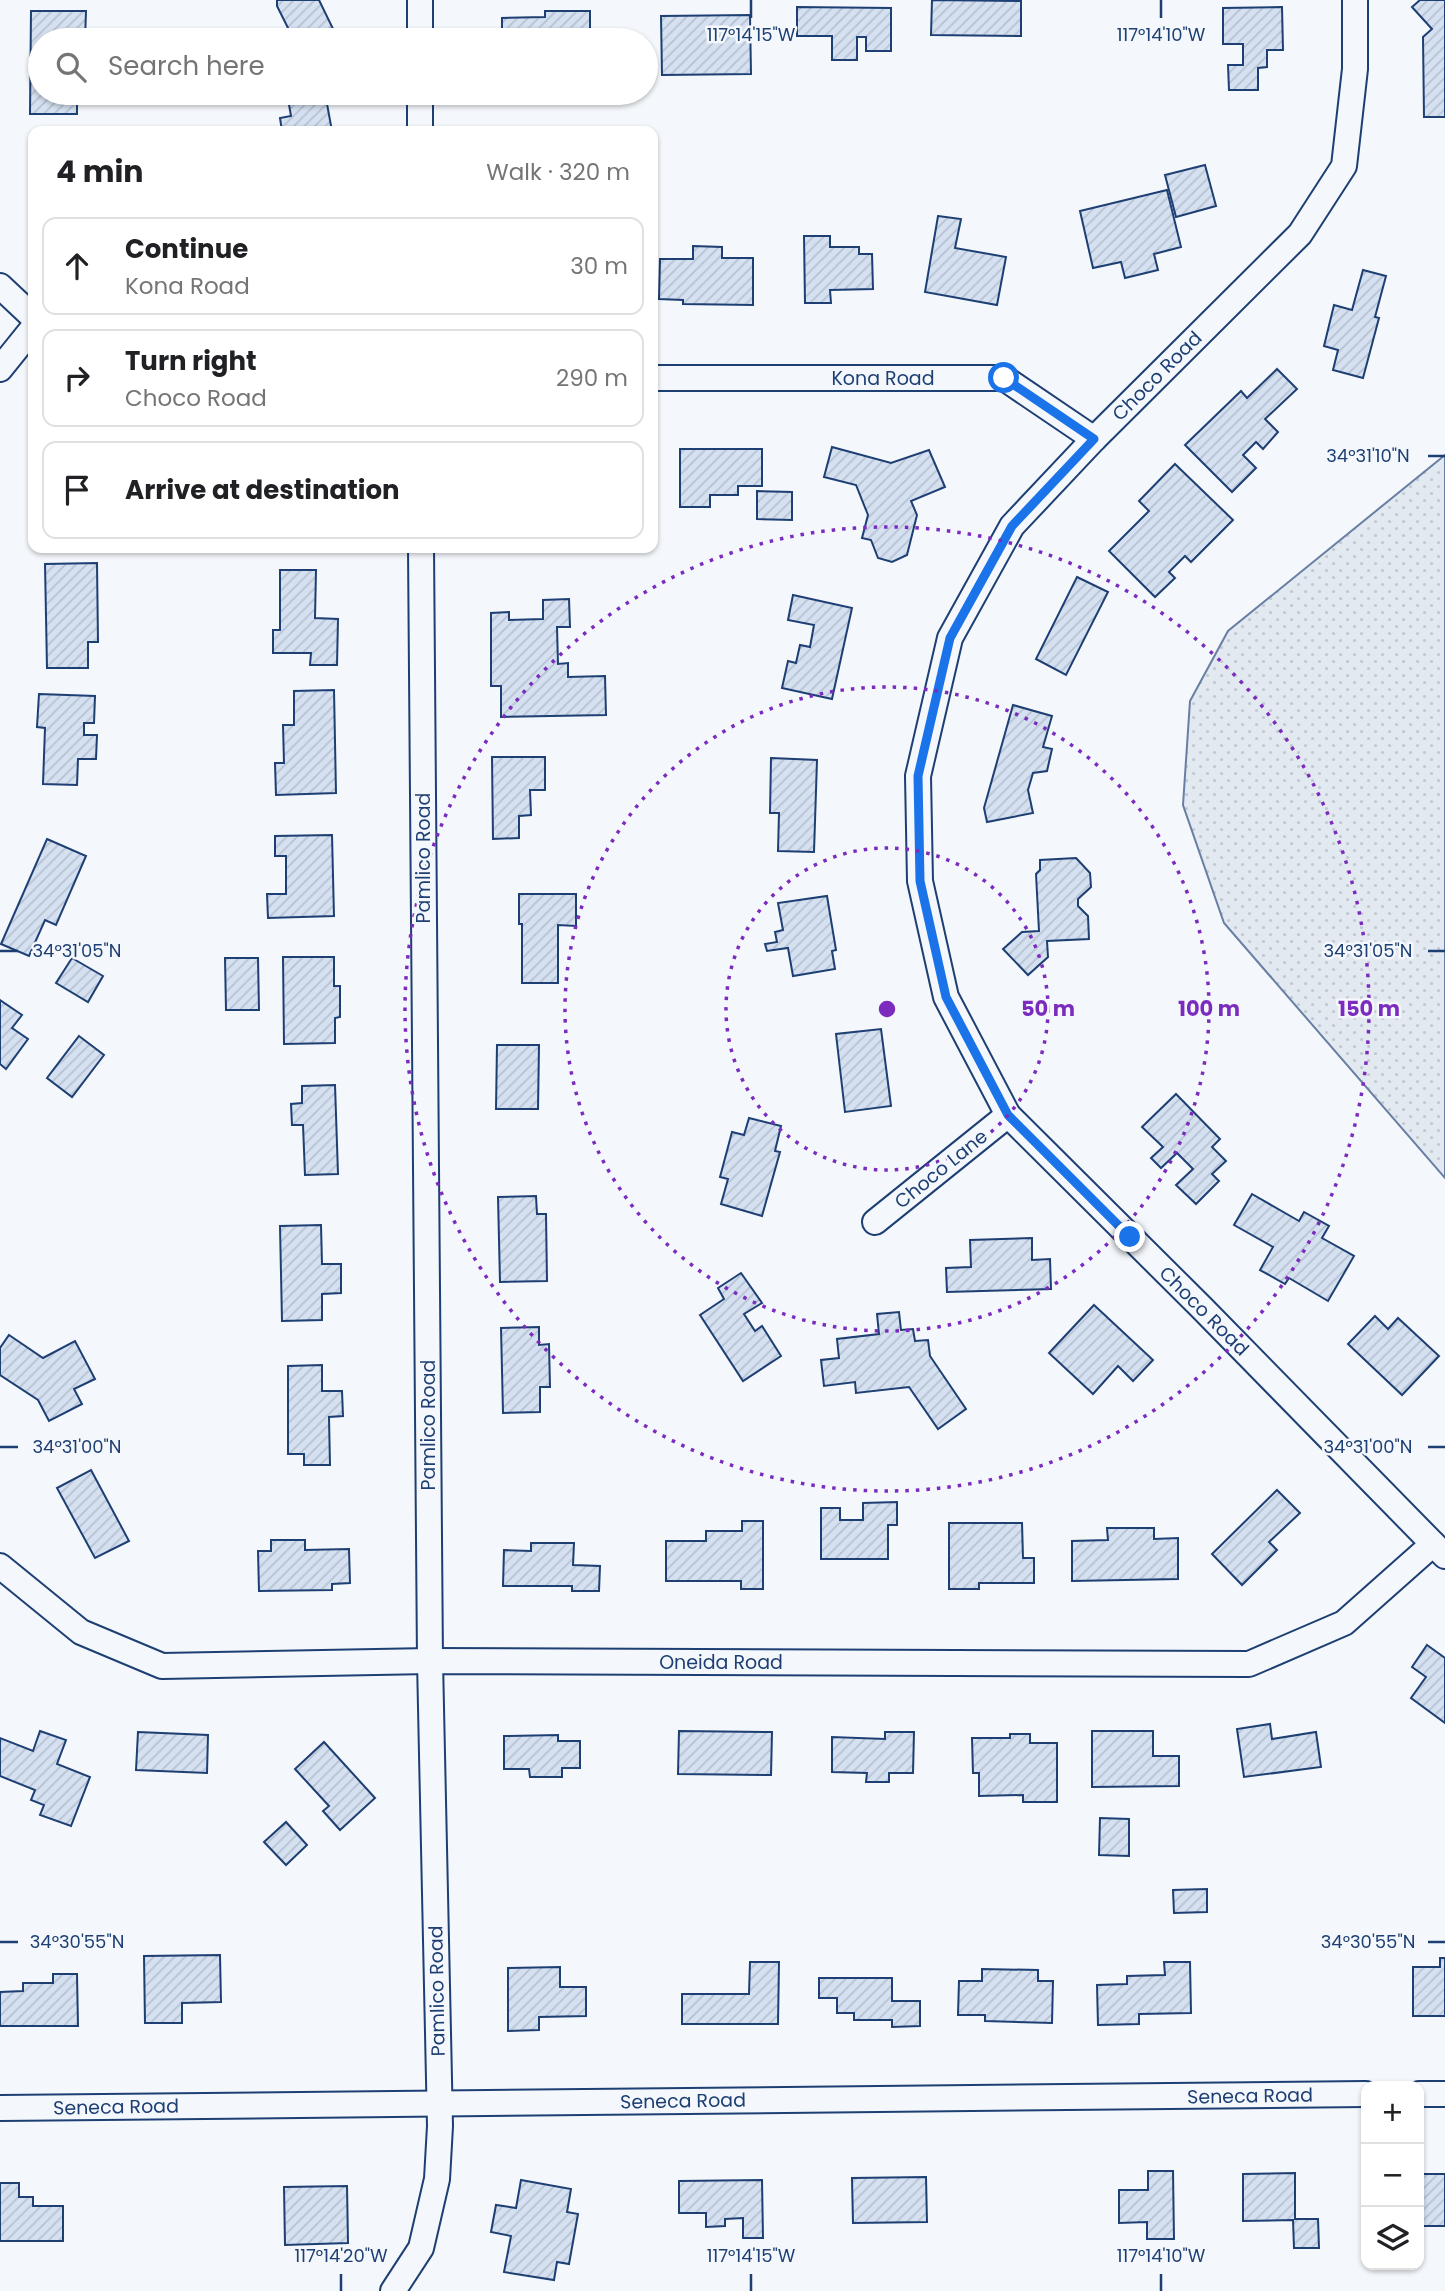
<!DOCTYPE html>
<meta charset="utf-8">
<style>
:root{--surface:#fff;--page:#f2f2f2;--text:#202124;--muted:#757577;--line:#e0e0e0}
body{margin:0;font-family:Poppins,sans-serif;background:var(--page);color:var(--text)}
.controls{position:absolute;right:21px;bottom:21px;display:grid;overflow:hidden;border-radius:14px;box-shadow:0 2px 5px #0004}
.controls button{width:63px;height:63px;display:grid;place-items:center;padding:0;border:0;border-bottom:2px solid var(--line);background:var(--surface);color:var(--text);font:35px sans-serif}
.stop{position:absolute;width:21px;height:21px;margin:-16px;border:5px solid #1a73e8;border-radius:50%;background:#fff}
.stop.end{background:#1a73e8;border-color:#fff;box-shadow:0 2px 7px #0008}
.list{margin:0;padding:0;list-style:none}
h2{display:flex;justify-content:space-between;align-items:center;height:91px;margin:0;padding:0 28px;font-size:30px}
h2 small{font-size:23px;font-weight:400;color:var(--muted)}
.list li{display:grid;grid-template-columns:46px 1fr auto;gap:21px;align-items:center;box-sizing:border-box;height:98px;margin:0 14px 14px;padding:0 14px;border:2px solid var(--line);border-radius:14px}
.list b{display:block;font-size:26px;white-space:nowrap}
.list p{margin:0;font-size:23px;white-space:nowrap;color:var(--muted)}
.list em{font-size:23px;font-style:normal;color:var(--muted)}
.icon{flex:none;width:38px;height:38px;fill:none;stroke:currentColor;stroke-width:2;stroke-linecap:round;stroke-linejoin:round}
.map{position:relative;flex:none;width:1445px;height:2291px;overflow:hidden}
.search{position:absolute;background:var(--surface);box-shadow:0 2px 5px #0004;left:28px;top:28px;width:630px;height:77px;display:flex;align-items:center;gap:18px;box-sizing:border-box;padding:0 24px;border-radius:38px;color:var(--muted);font-size:26px}
.panel{position:absolute;background:var(--surface);box-shadow:0 2px 5px #0004;left:28px;top:126px;width:630px;height:427px;border-radius:14px}
.map>svg:first-child{display:block}
.grass{fill:url(#grass-dots);stroke:#687fa3;stroke-width:2}
.building{fill:url(#building-hatch);stroke:#1d3f73;stroke-width:2}
.lines{fill:none;stroke-linecap:round;stroke-linejoin:round}
.minor-casing{stroke:#1d3f73;stroke-width:28}
.minor{stroke:#f4f7fb;stroke-width:24}
.route{stroke:#1a73e8;stroke-width:9}
.ticks{fill:none;stroke:#1d3f73;stroke-width:2.5}
.ring{fill:none;stroke:#7b2cbf;stroke-width:3.5;stroke-dasharray:3.5 7}
.labels{text-anchor:middle;dominant-baseline:central;stroke-width:5;stroke-linejoin:round;paint-order:stroke}
.street-label{font-size:19px;fill:#1d3f73;stroke:#f4f7fb}
.ticks-label{font-size:18px;text-anchor:middle;fill:#1d3f73;stroke:#f4f7fb;stroke-width:5;stroke-linejoin:round;paint-order:stroke}
.centre{fill:#7b2cbf;stroke:#f4f7fb;stroke-width:3.5}
.ring-label{font-size:21px;text-anchor:middle;font-weight:bold;fill:#7b2cbf;stroke:#f4f7fb;stroke-width:5;stroke-linejoin:round;paint-order:stroke}
</style>
<div class="map">
<svg width="1445" height="2291" viewBox="0 0 1445 2291">
<defs>
<pattern id="grass-dots" width="8" height="8" patternUnits="userSpaceOnUse" patternTransform="scale(1.75)"><rect width="8" height="8" fill="#e3e9f0"/><path d="M2 2h.1M6 6h.1" fill="none" stroke="#c2c9d1" stroke-width="1.8" stroke-linecap="round"/></pattern>
<pattern id="building-hatch" width="6" height="6" patternUnits="userSpaceOnUse" patternTransform="scale(1.75)"><rect width="6" height="6" fill="#d5e0f0"/><path d="M-1 1l2-2M0 6l6-6M5 7l2-2" fill="none" stroke="#b6c1d1"/></pattern>
</defs>
<rect width="100%" height="100%" fill="#f4f7fb"/>
<path class="grass" d="M1445,455V1178L1224,923L1183,805L1190,701L1228,631Z"/>
<g class="building">
<path d="M277,0H319L336,35L326,40H307L305,36H292L277,6Z"/>
<path d="M932,0L1021,1V36L931,35Z"/>
<path d="M1420,0H1445V117H1424L1423,37L1432,29L1412,7Z"/>
<path d="M797,7L891,8V51H866V37H857V60H832V36H797Z"/>
<path d="M1282,7L1283,50H1267V67L1258,68V90H1229L1228,65H1243V44H1223V8Z"/>
<path d="M31,11H86L85,40H40V93H77V114H30Z"/>
<path d="M545,11H590V40H502V18L545,17Z"/>
<path d="M750,15L751,74L662,75L661,16Z"/>
<path d="M287,93H325L332,131H282L280,118L291,116Z"/>
<path d="M1205,165L1216,206L1176,217L1165,175Z"/>
<path d="M1167,190L1181,247L1154,254L1158,270L1125,278L1121,262L1093,268L1080,211Z"/>
<path d="M938,216L961,219L955,248L1006,257L997,305L925,292Z"/>
<path d="M804,236H830V247H859V254H872L873,289L830,290L831,303H805Z"/>
<path d="M693,246L722,247V258H753V305L683,304V300L659,299L660,259H693Z"/>
<path d="M1363,270L1386,276L1375,317L1379,318L1363,378L1333,370L1338,350L1324,346L1334,305L1352,310Z"/>
<path d="M1277,369L1297,389L1265,419L1278,432L1263,449L1256,442L1243,455L1256,468L1232,492L1185,445L1241,391L1247,398Z"/>
<path d="M832,447L891,463L929,450L945,487L911,501L917,515L907,555L892,562L878,558L871,540L862,538L868,515L856,485L824,477Z"/>
<path d="M680,449H762V486H738V495H710V507H680Z"/>
<path d="M1175,464L1233,520L1191,562L1185,556L1169,572L1175,578L1155,597L1109,551L1149,511L1139,501Z"/>
<path d="M757,491L792,492V520L757,519Z"/>
<path d="M97,563L98,642H88V668H47L45,564Z"/>
<path d="M280,570H316L315,618L338,619L337,665H310L311,653H273V630H280Z"/>
<path d="M1077,577L1108,592L1066,675L1036,659Z"/>
<path d="M793,595L852,608L832,699L782,688L788,661L796,663L800,645L810,647L814,625L788,620Z"/>
<path d="M569,599L570,627H557L558,664L568,663V677L605,676L606,715L501,717V686H491V613L509,612V620L543,619V600Z"/>
<path d="M334,690L336,793L276,795L275,763H284L283,725H294V691Z"/>
<path d="M39,694L95,696L94,723H84V735H97L96,759H78L77,785L43,784L45,728L37,727Z"/>
<path d="M1013,705L1052,716L1043,747L1052,749L1047,771L1033,773L1028,790L1033,813L987,822L984,808Z"/>
<path d="M492,757H545V790H530L531,815L519,816V838L493,839Z"/>
<path d="M771,758L817,760L814,852L778,851L779,813H770Z"/>
<path d="M332,835L334,916L268,918L267,894H286V856H275V836Z"/>
<path d="M47,839L86,856L56,925L45,920L29,956L1,944Z"/>
<path d="M1076,858L1090,873L1091,887L1078,899V906L1088,916L1089,939L1047,941L1048,957L1028,975L1003,949L1022,932L1039,931L1036,874L1040,870V860Z"/>
<path d="M519,894H576V926L558,925V983H522V924H519Z"/>
<path d="M827,896L836,950L832,951L835,969L793,976L788,948L767,951L765,944L777,942L775,932L783,930L778,903Z"/>
<path d="M283,957H334V986H340V1017L335,1018V1043L284,1044Z"/>
<path d="M72,958L103,976L88,1002L56,983Z"/>
<path d="M225,958H258L259,1010H226Z"/>
<path d="M0,1000L22,1015L12,1028L28,1039L6,1069L0,1064Z"/>
<path d="M881,1029L891,1106L845,1112L836,1034Z"/>
<path d="M79,1036L104,1055L72,1097L47,1078Z"/>
<path d="M497,1045H539L538,1109H496Z"/>
<path d="M335,1085L338,1174L305,1175L303,1125H292L291,1104L302,1103V1086Z"/>
<path d="M1176,1094L1220,1139L1212,1147L1226,1161L1212,1174L1219,1181L1196,1204L1176,1185L1193,1169L1177,1153L1161,1168L1151,1158L1163,1147L1142,1127Z"/>
<path d="M749,1118L781,1126L775,1151L780,1152L762,1216L721,1204L728,1179L720,1177L732,1132L744,1135Z"/>
<path d="M1252,1194L1299,1221L1304,1212L1329,1226L1322,1238L1354,1256L1328,1301L1289,1278L1285,1284L1260,1270L1273,1247L1234,1225Z"/>
<path d="M536,1196L537,1214H546L547,1281L500,1282L498,1197Z"/>
<path d="M321,1225L322,1264H341V1293L322,1294V1320L282,1321L280,1226Z"/>
<path d="M1032,1238V1260L1050,1259L1051,1289L947,1292L946,1268L971,1267L970,1240Z"/>
<path d="M741,1273L762,1303L744,1314L755,1331L762,1326L781,1356L743,1381L700,1315L724,1299L718,1288Z"/>
<path d="M1094,1305L1153,1360L1133,1381L1118,1366L1093,1394L1049,1353Z"/>
<path d="M899,1312L901,1330L913,1329L915,1341L928,1340L930,1356L966,1409L938,1429L909,1387L856,1393L855,1382L824,1386L821,1360L839,1358L837,1339L879,1334L877,1314Z"/>
<path d="M1375,1316L1388,1329L1398,1318L1439,1356L1402,1395L1348,1344Z"/>
<path d="M539,1327V1345L549,1344L550,1387H540V1412L503,1413L501,1328Z"/>
<path d="M9,1335L43,1358L75,1341L95,1379L74,1389L82,1404L49,1421L38,1400L0,1375V1348Z"/>
<path d="M322,1365V1391H342L343,1416L329,1417L330,1465H304V1454H288V1366Z"/>
<path d="M91,1470L129,1541L95,1558L57,1488Z"/>
<path d="M1277,1490L1300,1513L1269,1542L1277,1550L1242,1585L1212,1554Z"/>
<path d="M897,1502V1525H888V1559H821V1508H840V1520H863V1503Z"/>
<path d="M742,1521H763V1589H741V1581H666V1541H706V1531H742Z"/>
<path d="M949,1523H1022L1023,1558H1034V1583H979V1589H949Z"/>
<path d="M1107,1528H1154V1539L1178,1538V1579L1072,1581V1541L1108,1540Z"/>
<path d="M271,1540H305V1550L349,1549L350,1583L332,1584V1590L259,1591L258,1551H271Z"/>
<path d="M531,1543H574L573,1565L600,1566L599,1591H572V1586H503L504,1550L531,1551Z"/>
<path d="M1427,1645L1445,1658V1723L1411,1698L1426,1677L1412,1667Z"/>
<path d="M1270,1724L1272,1739L1316,1732L1321,1767L1244,1777L1237,1729Z"/>
<path d="M40,1731L66,1740L57,1764L90,1777L71,1826L40,1815L44,1805L31,1800L35,1790L0,1776V1738L33,1751Z"/>
<path d="M679,1731L772,1732L771,1775L678,1774Z"/>
<path d="M1092,1731H1153V1756H1179V1786L1092,1787Z"/>
<path d="M138,1732L208,1735L207,1773L136,1770Z"/>
<path d="M885,1732H914L913,1773H889V1782H866L867,1773L832,1772V1737L885,1739Z"/>
<path d="M1010,1734H1030V1743H1057V1802H1023V1795L979,1796V1773H973L972,1738H1010Z"/>
<path d="M558,1735V1741H580V1768H562V1777H530L529,1769H504V1736Z"/>
<path d="M324,1742L375,1798L340,1830L323,1811L329,1806L295,1769Z"/>
<path d="M1100,1818L1129,1819V1856L1099,1855Z"/>
<path d="M286,1822L307,1845L286,1865L264,1842Z"/>
<path d="M1207,1889V1912L1174,1913L1173,1890Z"/>
<path d="M220,1955L221,2002L182,2003V2023H145L144,1956Z"/>
<path d="M1440,1958H1445V2016H1413V1967H1440Z"/>
<path d="M750,1962H779L778,2024H682V1994H749Z"/>
<path d="M1164,1962H1190L1191,2013L1139,2014V2024L1098,2025L1097,1985L1127,1984V1976L1165,1975Z"/>
<path d="M560,1967V1987H586V2016L539,2017V2030L508,2031V1968Z"/>
<path d="M982,1969L1038,1970V1981H1053L1052,2023L985,2021V2015H958L959,1981H982Z"/>
<path d="M53,1974H77L78,2026H0V1992L23,1991V1983H53Z"/>
<path d="M819,1978H892V2001H920V2026L892,2027V2020H854V2013H837V1998H819Z"/>
<path d="M1148,2171H1173L1174,2239H1147V2222L1119,2223V2190H1148Z"/>
<path d="M1295,2173V2219H1318L1319,2248H1294L1293,2220L1243,2221V2174Z"/>
<rect x="1419" y="2174" width="26" height="52"/>
<path d="M926,2177L927,2222L853,2223L852,2178Z"/>
<path d="M521,2180L571,2189L567,2212L578,2214L569,2264L557,2262L554,2280L504,2272L511,2236L491,2232L496,2205L516,2208Z"/>
<path d="M762,2180L763,2238H743V2218L725,2219V2226L706,2227V2213H679V2181Z"/>
<path d="M0,2183H19V2197H33V2206H63V2241H0Z"/>
<path d="M347,2186L348,2243L285,2245L284,2187Z"/>
</g>
<g class="lines">
<defs>
<g id="minor">
<path d="M1355,0V69L1344,166L1300,234L1094,439L1012,526L950,638L918,776L920,881L946,997L1008,1115L1202,1308L1445,1556"/>
<path d="M420,40V0"/>
<path d="M420,131V93"/>
<path d="M0,286L33,317"/>
<path d="M0,369L33,328"/>
<path d="M653,378H1004L1094,439"/>
<path d="M875,1222L1008,1115"/>
<path d="M0,1566L81,1632L162,1666L430,1661L1249,1664L1344,1623L1433,1544"/>
<path d="M1419,2094H1445"/>
<path d="M0,2108L1366,2094"/>
<path d="M393,2291L421,2248L437,2179L440,2126L430,1661L421,548"/>
</g>
</defs>
<use href="#minor" class="minor-casing"/>
<use href="#minor" class="minor"/>
</g>
<g class="lines">
<path class="route" d="M1004,378L1094,439L1012,526L950,638L918,776L920,881L946,997L1008,1115L1130,1237"/>
</g>
<path class="ticks" d="M751,0V18M1161,0V18M1428,456H1445M0,951H18M1428,951H1445M0,1447H18M1428,1447H1445M0,1942H18M1428,1942H1445M341,2274V2291M751,2274V2291M1161,2274V2291"/>
<g class="ring">
<circle cx="887" cy="1009" r="161"/>
<circle cx="887" cy="1009" r="322"/>
<circle cx="887" cy="1009" r="482"/>
</g>
<g class="labels">
<g class="street-label">
<text transform="translate(1157 376) rotate(-45)">Choco Road</text>
<text x="883" y="378">Kona Road</text>
<text transform="translate(423 858) rotate(-90)">Pamlico Road</text>
<text transform="translate(941 1169) rotate(-39)">Choco Lane</text>
<text transform="translate(1204 1311) rotate(45)">Choco Road</text>
<text transform="translate(428 1425) rotate(-90)">Pamlico Road</text>
<text x="721" y="1662">Oneida Road</text>
<text transform="translate(437 1991) rotate(-91)">Pamlico Road</text>
<text transform="translate(1250 2096) rotate(-1)">Seneca Road</text>
<text transform="translate(683 2101) rotate(-1)">Seneca Road</text>
<text transform="translate(116 2107) rotate(-1)">Seneca Road</text>
</g>
</g>
<g class="ticks-label">
<text x="751" y="41">117°14'15"W</text>
<text x="1161" y="41">117°14'10"W</text>
<text x="1368" y="462">34°31'10"N</text>
<text x="77" y="957">34°31'05"N</text>
<text x="1368" y="957">34°31'05"N</text>
<text x="77" y="1453">34°31'00"N</text>
<text x="1368" y="1453">34°31'00"N</text>
<text x="77" y="1948">34°30'55"N</text>
<text x="1368" y="1948">34°30'55"N</text>
<text x="341" y="2262">117°14'20"W</text>
<text x="751" y="2262">117°14'15"W</text>
<text x="1161" y="2262">117°14'10"W</text>
</g>
<circle cx="887" cy="1009" r="10" class="centre"/>
<g class="ring-label">
<text x="1048" y="1016">50 m</text>
<text x="1209" y="1016">100 m</text>
<text x="1369" y="1016">150 m</text>
</g>
</svg>
<div class="controls">
<button>+</button>
<button>−</button>
<button><svg class="icon" aria-label="layers" viewBox="0 0 24 24"><path d="M12 4l9 5-9 5-9-5zM3 14l9 5 9-5"/></svg></button>
</div>
<div class="stop" style="left:1004px;top:378px"></div>
<div class="stop end" style="left:1130px;top:1237px"></div>
<div class="search"><svg class="icon" aria-label="search" viewBox="0 0 24 24"><circle cx="10" cy="10" r="6"/><path d="M15 15l6 6"/></svg>Search here</div>
<section class="panel">
<h2>4 min<small>Walk · 320 m</small></h2>
<ul class="list">
<li><svg class="icon" aria-label="ahead" viewBox="0 0 24 24"><path d="M12 20V5M6 11l6-6 6 6"/></svg><div><b>Continue</b><p>Kona Road</p></div><em>30 m</em></li>
<li><svg class="icon" aria-label="right" viewBox="0 0 24 24"><path d="M7 20v-9h11M14 6l5 5-5 5"/></svg><div><b>Turn right</b><p>Choco Road</p></div><em>290 m</em></li>
<li><svg class="icon" aria-label="arrive" viewBox="0 0 24 24"><path d="M6 21V4h12l-3 4 3 4H6"/></svg><div><b>Arrive at destination</b></div></li>
</ul>
</section>
</div>
